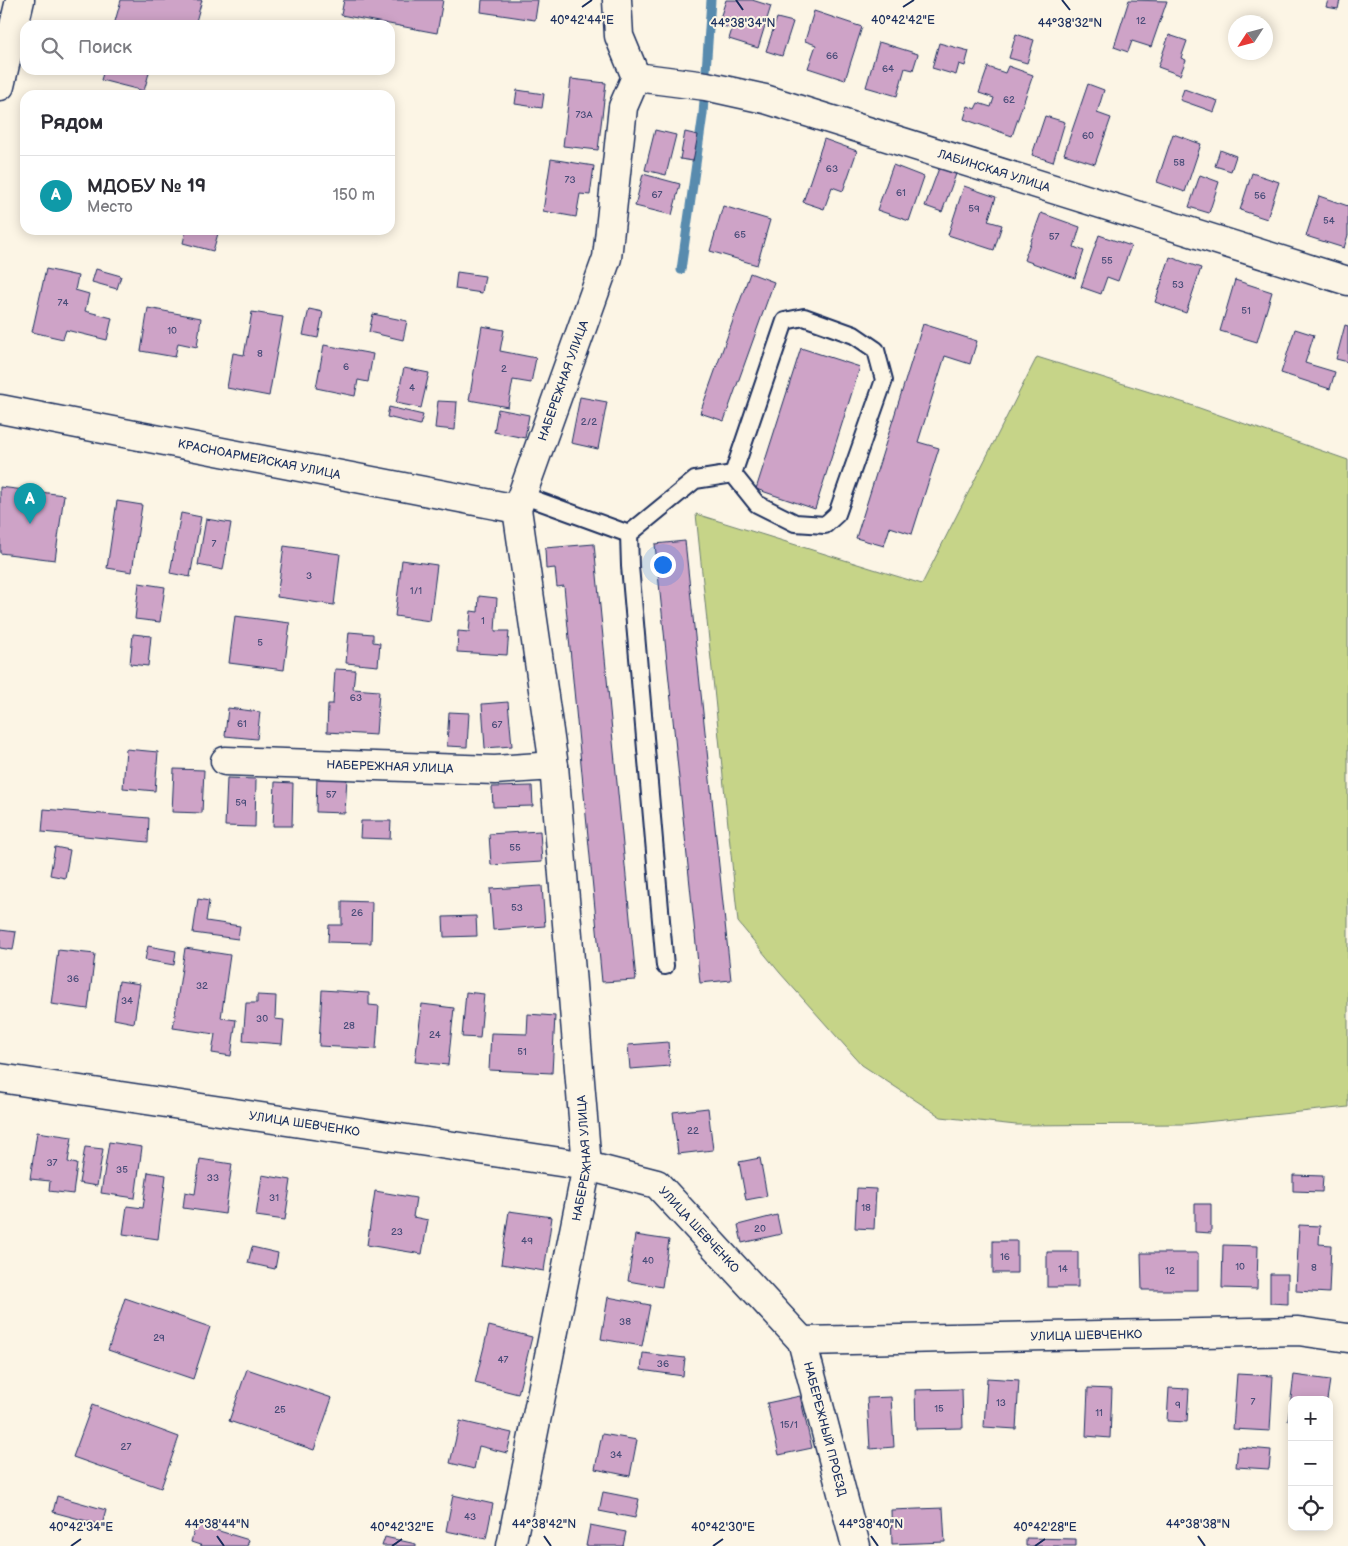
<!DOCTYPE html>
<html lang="ru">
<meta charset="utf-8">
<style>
:root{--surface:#fff;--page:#f2f2f3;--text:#2b2b33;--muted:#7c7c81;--line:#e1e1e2;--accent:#1b2f5e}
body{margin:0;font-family:"Balsamiq Sans",sans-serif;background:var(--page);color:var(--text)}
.controls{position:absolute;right:15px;bottom:15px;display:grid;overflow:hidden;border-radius:10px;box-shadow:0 2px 12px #0003}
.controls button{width:45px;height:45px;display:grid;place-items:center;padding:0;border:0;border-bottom:1px solid var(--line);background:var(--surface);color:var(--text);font:25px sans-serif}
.compass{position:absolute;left:1228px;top:15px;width:45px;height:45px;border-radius:50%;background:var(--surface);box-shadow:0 2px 12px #0003;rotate:234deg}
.you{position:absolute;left:662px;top:564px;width:18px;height:18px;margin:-12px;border:4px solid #fff;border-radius:50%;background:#1a73e8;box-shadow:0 0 0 8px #1a73e833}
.badge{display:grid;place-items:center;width:32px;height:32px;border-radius:50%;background:var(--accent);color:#fff;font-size:16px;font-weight:700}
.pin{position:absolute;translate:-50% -41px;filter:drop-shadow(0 1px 2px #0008)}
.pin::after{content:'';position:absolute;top:26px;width:18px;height:15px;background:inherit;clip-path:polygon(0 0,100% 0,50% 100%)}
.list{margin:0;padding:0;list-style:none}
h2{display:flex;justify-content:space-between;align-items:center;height:65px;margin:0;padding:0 20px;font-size:21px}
h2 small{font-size:16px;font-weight:400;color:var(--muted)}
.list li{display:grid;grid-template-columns:32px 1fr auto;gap:15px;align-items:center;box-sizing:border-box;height:80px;padding:0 20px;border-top:1px solid var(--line)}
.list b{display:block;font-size:19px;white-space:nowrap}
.list p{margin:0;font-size:16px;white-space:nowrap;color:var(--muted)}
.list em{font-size:16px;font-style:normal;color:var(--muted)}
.icon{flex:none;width:28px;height:28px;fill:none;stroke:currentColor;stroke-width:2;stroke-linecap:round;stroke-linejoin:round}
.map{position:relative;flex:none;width:1348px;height:1546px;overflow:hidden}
.search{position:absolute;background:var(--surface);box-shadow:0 2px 12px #0003;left:20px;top:20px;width:375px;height:55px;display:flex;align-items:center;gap:12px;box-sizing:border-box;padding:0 18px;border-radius:15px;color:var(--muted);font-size:19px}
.panel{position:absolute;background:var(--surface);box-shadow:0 2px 12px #0003;left:20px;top:90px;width:375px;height:145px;border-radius:15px}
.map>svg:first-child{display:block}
.green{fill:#c6d488;stroke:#708273}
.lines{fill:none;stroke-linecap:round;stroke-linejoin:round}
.stream{stroke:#598bae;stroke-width:9}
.building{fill:#cea3c7;stroke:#1b2f5e}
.service-casing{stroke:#1b2f5e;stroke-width:20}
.minor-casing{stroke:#1b2f5e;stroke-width:31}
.service{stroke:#fcf5e5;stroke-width:16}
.minor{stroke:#fcf5e5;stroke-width:28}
.ticks{fill:none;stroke:#1b2f5e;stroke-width:2}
.labels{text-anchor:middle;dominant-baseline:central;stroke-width:4;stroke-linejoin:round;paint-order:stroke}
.number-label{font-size:10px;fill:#484c78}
.street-label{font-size:12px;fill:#1b2f5e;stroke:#fcf5e5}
.ticks-label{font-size:12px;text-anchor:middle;fill:#1b2f5e;stroke:#fcf5e5;stroke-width:4;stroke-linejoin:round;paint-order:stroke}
</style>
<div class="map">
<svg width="1348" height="1546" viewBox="0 0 1348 1546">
<rect width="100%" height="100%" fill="#fcf5e5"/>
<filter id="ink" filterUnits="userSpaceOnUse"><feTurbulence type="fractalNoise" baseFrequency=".02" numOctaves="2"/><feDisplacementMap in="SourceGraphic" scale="10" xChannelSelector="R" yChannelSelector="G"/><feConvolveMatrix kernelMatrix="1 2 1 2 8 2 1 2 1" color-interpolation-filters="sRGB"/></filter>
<g filter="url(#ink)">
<path class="green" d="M1037,357L1185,403L1348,460V1107L1186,1124L1016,1125L941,1117L862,1065L780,973L738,922L696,514L922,584Z"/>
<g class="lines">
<path class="stream" d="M681,270L703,114L711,0"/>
</g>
<g class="building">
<path d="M121,0H202L195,25H114Z"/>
<path d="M344,0H443L437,33L341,15Z"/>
<path d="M482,0H538L535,20L481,12Z"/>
<path d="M726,0H752L771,6L758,48L729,39L732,29L718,24Z"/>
<path d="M1129,0L1167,1L1151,47L1132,41L1128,52L1114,47Z"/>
<path d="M1328,0H1340L1338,9L1326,7Z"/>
<path d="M814,11L862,27L845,80L808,68L816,45L805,41Z"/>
<path d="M777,18L793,22L782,56L766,51Z"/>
<path d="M1016,34L1034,40L1027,63L1009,58Z"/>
<path d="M1169,35L1187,41L1181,58L1186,60L1180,75L1158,67Z"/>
<path d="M879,42L918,54L913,70L905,68L897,96L866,87Z"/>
<path d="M939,43L969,51L965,66L959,64L956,75L932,68Z"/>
<path d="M1008,66L1033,75L1012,136L964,119L968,106L975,109L978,103L991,107L994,98L979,93L988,67L1005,73Z"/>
<path d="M104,70H138L149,73L144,91L101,80Z"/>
<path d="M571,79L606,83L598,150L563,146Z"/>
<path d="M1088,84L1104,90L1097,113L1111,118L1095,164L1064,154Z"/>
<path d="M1184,89L1218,101L1214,112L1180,100Z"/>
<path d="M517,90L544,94L542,108L515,104Z"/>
<path d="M1045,116L1065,122L1053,162L1032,155Z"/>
<path d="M655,130L676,135L666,175L645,170Z"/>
<path d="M685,132L698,135L693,161L680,159Z"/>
<path d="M1173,134L1201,144L1185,192L1157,182Z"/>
<path d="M824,139L857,151L843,191L832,187L824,209L803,202Z"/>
<path d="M1220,150L1236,156L1231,171L1215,166Z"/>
<path d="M551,159L594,166L590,195L580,194L576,217L543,211Z"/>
<path d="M893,165L924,177L909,221L877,210Z"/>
<path d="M939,168L956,174L942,212L925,206Z"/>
<path d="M1252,173L1279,182L1267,219L1240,210Z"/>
<path d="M643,174L680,184L672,215L635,206Z"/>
<path d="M1200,175L1219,182L1209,213L1189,207Z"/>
<path d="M964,186L996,197L988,221L1002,225L994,250L948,235Z"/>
<path d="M1319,196L1348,206V235L1344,248L1306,236Z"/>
<path d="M723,206L770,220L757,265L710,251Z"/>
<path d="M1041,213L1080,227L1074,247L1084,251L1075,278L1024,260Z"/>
<path d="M186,230H219L213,251L183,243Z"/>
<path d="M1099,235L1131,246L1118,281L1107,277L1101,294L1081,287Z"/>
<path d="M1170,257L1201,268L1186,313L1155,302Z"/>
<path d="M46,269L78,276L75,290L89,294L85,311L112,318L107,340L66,330L63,339L32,332Z"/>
<path d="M96,269L121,276L117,289L92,282Z"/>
<path d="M457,272L485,276L482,293L455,289Z"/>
<path d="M750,273L774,282L724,421L700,413Z"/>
<path d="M1235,280L1272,292L1257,342L1220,331Z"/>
<path d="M148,308L201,318L197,347L178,343L175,357L141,351Z"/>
<path d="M309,309L323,312L318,338L303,335Z"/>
<path d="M252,312L283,317L269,396L227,388L233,353L244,355Z"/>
<path d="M373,314L407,321L403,340L369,332Z"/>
<path d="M923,324L977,341L970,364L945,356L918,442L939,448L912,534L890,527L884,546L856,538Z"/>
<path d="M1345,325L1348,326V362L1336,359Z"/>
<path d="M482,326L504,330L500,351L536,358L531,383L513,380L508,407L469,400Z"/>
<path d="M1295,329L1314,335L1305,363L1335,372L1330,389L1281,373Z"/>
<path d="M324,345L373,354L368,382L358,380L355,396L316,388Z"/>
<path d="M801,348L860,367L815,509L756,489Z"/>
<path d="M404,368L429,373L421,408L396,403Z"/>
<path d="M580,397L607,402L598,449L571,443Z"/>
<path d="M438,401L457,402L455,430L435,428Z"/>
<path d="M389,407L423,415L420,425L387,417Z"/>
<path d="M498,409L529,415L525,438L494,432Z"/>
<path d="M0,487L64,495L55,560L0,553Z"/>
<path d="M117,501L142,505L132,572L107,568Z"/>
<path d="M181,513L201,517L190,577L170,573Z"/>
<path d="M206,519L231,523L223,570L198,565Z"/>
<path d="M685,541L731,980L700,983L655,544Z"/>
<path d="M594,544L636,980L602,982L564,586L557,587L555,568L546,569L545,548Z"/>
<path d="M284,546L340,554L334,605L277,597Z"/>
<path d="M402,560L437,565L430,621L395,616Z"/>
<path d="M139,583L165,587L160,622L135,619Z"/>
<path d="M479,596L497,598L495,631H509L507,655L457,652L458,631L469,632L471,611L478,612Z"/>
<path d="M235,616L290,623L284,670L229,663Z"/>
<path d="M349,632L373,634V642L380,643L378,666L346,663Z"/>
<path d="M133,634L151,636L148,666L130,664Z"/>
<path d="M335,669L355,670L353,689L379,691L376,735L327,732L328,704H333Z"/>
<path d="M508,702L512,746L485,748L482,704Z"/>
<path d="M228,708L260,712L257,739L225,736Z"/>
<path d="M449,712L469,713L467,747L447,746Z"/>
<path d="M126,749L158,752L155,791L123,788Z"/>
<path d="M174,769L204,770L202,813L172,812Z"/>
<path d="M317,776L347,777L345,813L316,812Z"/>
<path d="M227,778L256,779L255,827L225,826Z"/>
<path d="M275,782L293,783L292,826H273Z"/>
<path d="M532,786L533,806L493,807L492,787Z"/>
<path d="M44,809L149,818L148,842L42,832Z"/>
<path d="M361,821H391L390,839L360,838Z"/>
<path d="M540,831L542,862L491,865L489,834Z"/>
<path d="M55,847L70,850L65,878L50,875Z"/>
<path d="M542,886L545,926L493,930L490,889Z"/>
<path d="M198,899L209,901L206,921L240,926L238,939L193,933Z"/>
<path d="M342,901L372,902L371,943L328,942L329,925H342Z"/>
<path d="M476,916L477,936L444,937L443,917Z"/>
<path d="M0,930L16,932L13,950L0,948Z"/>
<path d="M148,946L176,951L174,965L145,960Z"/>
<path d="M185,948L230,955L221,1018L236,1020L231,1056L212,1053L215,1034L173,1028Z"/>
<path d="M58,950L95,954L88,1009L51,1004Z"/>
<path d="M119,981L140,984L134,1023L114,1019Z"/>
<path d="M322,990L369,993V1005L379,1006L376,1049L319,1046Z"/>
<path d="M466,992L484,994L480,1038L462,1037Z"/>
<path d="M257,995L276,996L275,1019L284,1020L282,1044L243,1041L246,1003H257Z"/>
<path d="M422,1004L454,1008L448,1065L415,1062Z"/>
<path d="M528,1014L555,1016L552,1073L489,1070L491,1033L527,1034Z"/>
<path d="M668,1042L670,1066L630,1069L628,1045Z"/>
<path d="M708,1108L713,1150L678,1154L673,1112Z"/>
<path d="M37,1132L72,1137L68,1162L77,1164L73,1194L49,1191L50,1181L30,1179Z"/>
<path d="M109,1142L142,1147L135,1198L101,1193Z"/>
<path d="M85,1147L103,1149L97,1186L79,1183Z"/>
<path d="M760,1158L767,1196L746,1200L739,1162Z"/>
<path d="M200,1159L232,1164L225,1214L183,1208L185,1192L195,1194Z"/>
<path d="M148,1172L166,1175L158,1239L123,1234L127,1206L143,1208Z"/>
<path d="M262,1175L291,1180L285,1220L256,1216Z"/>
<path d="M1293,1175L1323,1176L1322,1192L1293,1191Z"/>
<path d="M857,1188L876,1189L874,1229L855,1228Z"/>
<path d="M375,1191L416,1198L413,1217L428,1220L422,1254L367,1245Z"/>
<path d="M1195,1204H1211V1233L1195,1232Z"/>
<path d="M509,1211L552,1217L544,1271L501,1264Z"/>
<path d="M777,1215L781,1234L742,1243L738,1225Z"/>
<path d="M1299,1225L1320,1226L1319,1244L1331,1245L1329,1293L1296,1291Z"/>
<path d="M635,1235L669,1240L662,1287L628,1281Z"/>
<rect x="993" y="1241" width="24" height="32"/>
<path d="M1223,1245L1258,1246L1257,1289L1222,1288Z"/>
<path d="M252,1247L278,1253L275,1269L248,1263Z"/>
<rect x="1047" y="1252" width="31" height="35"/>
<path d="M1141,1253H1198V1290H1142Z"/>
<path d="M1270,1274H1288V1304L1270,1303Z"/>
<path d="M608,1297L650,1305L642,1346L601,1339Z"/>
<path d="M125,1298L210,1327L193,1379L108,1350Z"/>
<path d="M489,1326L532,1337L518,1394L475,1383Z"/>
<path d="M643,1353L685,1358L683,1376L641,1370Z"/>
<path d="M247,1369L332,1398L314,1450L229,1421Z"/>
<path d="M1237,1374L1273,1376L1270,1431L1233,1429Z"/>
<path d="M1294,1375L1330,1380L1327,1400H1292V1421H1288Z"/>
<path d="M987,1378L1019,1380L1016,1429L984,1427Z"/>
<path d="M1088,1388L1112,1389L1110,1438L1086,1436Z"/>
<path d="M1169,1388L1189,1389L1187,1422L1167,1421Z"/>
<path d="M962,1389L963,1428L916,1429L915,1390Z"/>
<path d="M800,1396L812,1448L779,1455L767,1403Z"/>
<path d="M891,1397L894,1447L870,1449L867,1398Z"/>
<path d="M92,1405L179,1437L161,1488L73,1457Z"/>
<path d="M460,1421L512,1433L507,1453L479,1446L474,1469L450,1463Z"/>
<path d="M602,1434L637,1440L630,1476L595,1469Z"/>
<path d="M1238,1447L1271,1450L1269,1469L1236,1467Z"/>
<path d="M603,1492L639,1499L635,1518L599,1511Z"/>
<path d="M453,1495L493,1504L486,1539L446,1531Z"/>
<path d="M57,1496L106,1510L102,1525L53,1512Z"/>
<path d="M943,1508L945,1542L892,1544L891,1510Z"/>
<path d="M196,1524L249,1540L247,1546H203L191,1542Z"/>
<path d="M590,1525L626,1532L623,1546H586Z"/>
<path d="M385,1537L416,1544V1546H382Z"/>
<path d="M1026,1538L1076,1539V1546H1026Z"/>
</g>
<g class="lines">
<defs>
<g id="service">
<path d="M804,317L854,335L876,350L884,380L837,514L825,525L795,523L757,504L733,474L785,321Z"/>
<path d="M522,495L629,534"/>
<path d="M665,966L630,566L629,534L695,480L733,474"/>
</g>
<g id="minor">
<path id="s1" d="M636,77L706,86L765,99L1348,281"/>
<path d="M0,86L20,0"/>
<path id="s2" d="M0,409L517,509"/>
<path id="s3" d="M225,761L495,770L554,766"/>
<path id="s4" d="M0,1078L587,1166L657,1184L802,1341L1298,1331L1348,1338"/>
<path id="s5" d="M802,1341L856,1546"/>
<path id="s6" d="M511,1546L587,1166L554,766L517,509L607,258L623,107L636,77L619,36L617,0"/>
</g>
</defs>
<use href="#service" class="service-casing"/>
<use href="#minor" class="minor-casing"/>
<use href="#service" class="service"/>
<use href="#minor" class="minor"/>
</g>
</g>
<path class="ticks" d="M736,0L743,10M1062,0L1070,10M582,7L592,0M903,7L914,0M217,1536L224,1546M544,1536L551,1546M871,1536L878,1546M1198,1536L1205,1546M71,1546L81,1539M392,1546L402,1539M713,1546L723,1539M1035,1546L1045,1539"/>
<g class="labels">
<g class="number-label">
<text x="1141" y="21">12</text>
<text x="832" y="56">66</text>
<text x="888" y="69">64</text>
<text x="1009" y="100">62</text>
<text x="584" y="115">73А</text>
<text x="1088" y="136">60</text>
<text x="1179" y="163">58</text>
<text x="832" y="169">63</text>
<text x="570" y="180">73</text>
<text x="901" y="193">61</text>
<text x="657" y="195">67</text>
<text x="1260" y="196">56</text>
<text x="974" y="209">59</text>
<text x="1329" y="221">54</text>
<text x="740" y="235">65</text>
<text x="1054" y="237">57</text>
<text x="1107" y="261">55</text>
<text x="1178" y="285">53</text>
<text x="63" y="303">74</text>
<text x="1246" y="311">51</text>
<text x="172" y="331">10</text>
<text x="260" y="354">8</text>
<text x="346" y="367">6</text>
<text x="504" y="369">2</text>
<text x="412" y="388">4</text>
<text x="589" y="422">2/2</text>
<text x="214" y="544">7</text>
<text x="309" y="576">3</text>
<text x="416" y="591">1/1</text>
<text x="483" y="621">1</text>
<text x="260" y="643">5</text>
<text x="356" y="698">63</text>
<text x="242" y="724">61</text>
<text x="497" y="725">67</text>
<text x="331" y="795">57</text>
<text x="241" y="803">59</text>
<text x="515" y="848">55</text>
<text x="517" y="908">53</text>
<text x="357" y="913">26</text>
<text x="73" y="979">36</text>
<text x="202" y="986">32</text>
<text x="127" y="1001">34</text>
<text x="262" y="1019">30</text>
<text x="349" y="1026">28</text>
<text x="435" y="1035">24</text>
<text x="522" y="1052">51</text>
<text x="693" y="1131">22</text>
<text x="52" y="1163">37</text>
<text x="122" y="1170">35</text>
<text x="213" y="1178">33</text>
<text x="274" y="1198">31</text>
<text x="866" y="1208">18</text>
<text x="760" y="1229">20</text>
<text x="397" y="1232">23</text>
<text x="527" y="1241">49</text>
<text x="1005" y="1257">16</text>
<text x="648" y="1261">40</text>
<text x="1240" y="1267">10</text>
<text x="1314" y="1268">8</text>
<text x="1063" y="1269">14</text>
<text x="1170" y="1271">12</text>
<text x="625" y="1322">38</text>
<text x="159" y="1338">29</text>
<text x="503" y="1360">47</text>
<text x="663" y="1364">36</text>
<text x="1253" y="1402">7</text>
<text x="1001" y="1403">13</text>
<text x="1178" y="1405">9</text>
<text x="939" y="1409">15</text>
<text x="280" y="1410">25</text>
<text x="1099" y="1413">11</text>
<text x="789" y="1425">15/1</text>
<text x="126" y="1447">27</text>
<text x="616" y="1455">34</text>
<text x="470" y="1517">43</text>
</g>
<g class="street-label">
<text stroke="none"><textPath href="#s1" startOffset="371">ЛАБИНСКАЯ УЛИЦА</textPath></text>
<text stroke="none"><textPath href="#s6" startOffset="1185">НАБЕРЕЖНАЯ УЛИЦА</textPath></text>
<text stroke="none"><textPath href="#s2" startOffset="264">КРАСНОАРМЕЙСКАЯ УЛИЦА</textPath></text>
<text stroke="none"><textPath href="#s3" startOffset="165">НАБЕРЕЖНАЯ УЛИЦА</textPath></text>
<text stroke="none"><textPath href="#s4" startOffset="308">УЛИЦА ШЕВЧЕНКО</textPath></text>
<text stroke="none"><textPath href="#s6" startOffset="395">НАБЕРЕЖНАЯ УЛИЦА</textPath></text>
<text stroke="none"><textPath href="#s4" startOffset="728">УЛИЦА ШЕВЧЕНКО</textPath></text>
<text stroke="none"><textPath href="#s4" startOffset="1164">УЛИЦА ШЕВЧЕНКО</textPath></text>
<text stroke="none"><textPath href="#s5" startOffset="91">НАБЕРЕЖНЫЙ ПРОЕЗД</textPath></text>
</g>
</g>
<g class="ticks-label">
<text x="582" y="24">40°42'44"E</text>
<text x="903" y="24">40°42'42"E</text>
<text x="743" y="27">44°38'34"N</text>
<text x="1070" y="27">44°38'32"N</text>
<text x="217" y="1528">44°38'44"N</text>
<text x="544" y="1528">44°38'42"N</text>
<text x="871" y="1528">44°38'40"N</text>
<text x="1198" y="1528">44°38'38"N</text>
<text x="81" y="1531">40°42'34"E</text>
<text x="402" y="1531">40°42'32"E</text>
<text x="723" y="1531">40°42'30"E</text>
<text x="1045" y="1531">40°42'28"E</text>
</g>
</svg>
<div class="controls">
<button>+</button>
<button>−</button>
<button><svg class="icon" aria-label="locate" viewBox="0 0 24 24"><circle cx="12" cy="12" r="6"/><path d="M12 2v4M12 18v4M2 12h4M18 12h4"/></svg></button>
</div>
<svg class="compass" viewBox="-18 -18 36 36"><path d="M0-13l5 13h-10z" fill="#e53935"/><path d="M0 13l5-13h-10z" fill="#7c7c81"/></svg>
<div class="you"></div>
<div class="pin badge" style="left:30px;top:524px;background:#0f9aa8">A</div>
<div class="search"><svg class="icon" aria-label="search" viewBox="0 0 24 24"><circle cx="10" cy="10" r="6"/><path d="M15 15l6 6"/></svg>Поиск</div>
<section class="panel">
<h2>Рядом<small></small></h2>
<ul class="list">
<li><span class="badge" style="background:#0f9aa8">A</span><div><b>МДОБУ № 19</b><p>Место</p></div><em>150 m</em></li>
</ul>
</section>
</div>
